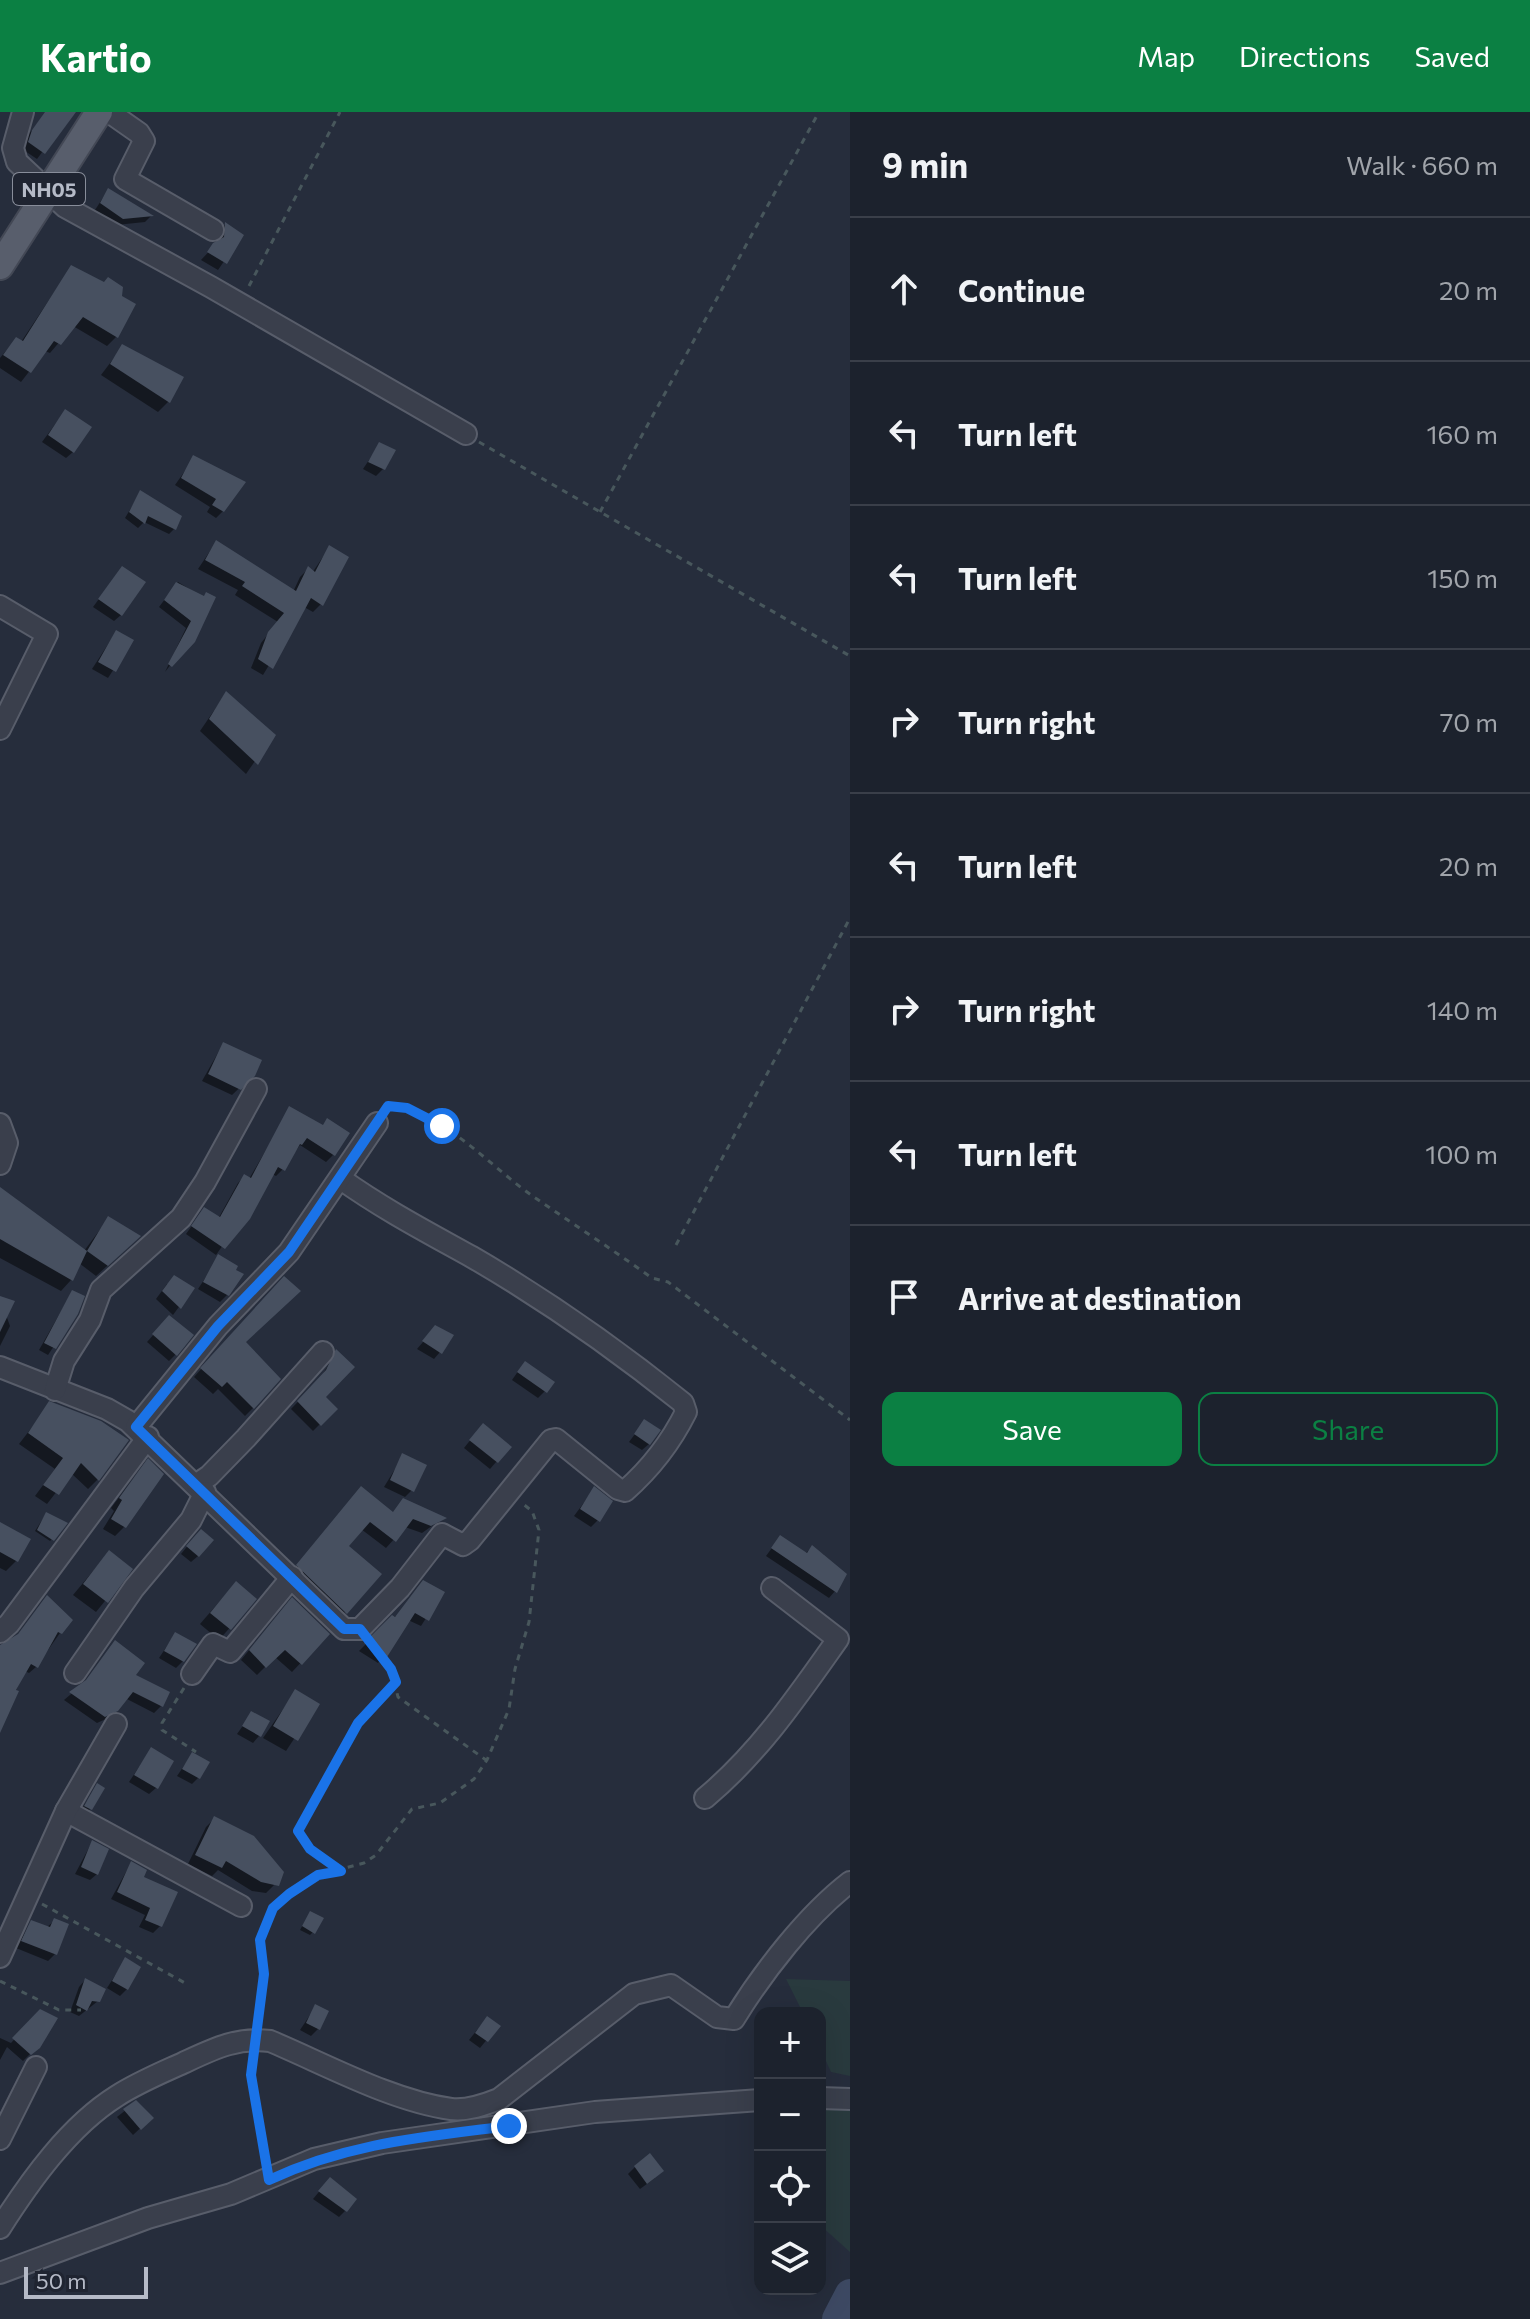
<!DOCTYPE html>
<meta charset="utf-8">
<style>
:root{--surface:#1c222d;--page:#252a35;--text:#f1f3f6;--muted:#a0a4aa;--line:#3a3f49;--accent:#0b8043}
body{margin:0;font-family:Commissioner,sans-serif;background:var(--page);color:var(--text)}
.controls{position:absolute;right:24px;bottom:24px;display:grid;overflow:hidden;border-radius:16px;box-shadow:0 8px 32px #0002}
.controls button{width:72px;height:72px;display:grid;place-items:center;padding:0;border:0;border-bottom:2px solid var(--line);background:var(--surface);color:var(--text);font:40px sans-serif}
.scale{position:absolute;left:24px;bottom:20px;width:124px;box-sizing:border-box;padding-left:8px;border:4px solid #b5bac7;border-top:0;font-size:22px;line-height:28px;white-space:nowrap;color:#b5bac7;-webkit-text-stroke:6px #1f2431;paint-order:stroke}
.stop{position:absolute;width:24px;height:24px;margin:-18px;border:6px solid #1a73e8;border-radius:50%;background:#fff}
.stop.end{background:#1a73e8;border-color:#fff;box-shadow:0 2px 8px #0008}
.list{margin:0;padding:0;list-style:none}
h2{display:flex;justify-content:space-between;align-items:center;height:104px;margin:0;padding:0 32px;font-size:34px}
h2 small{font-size:26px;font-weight:400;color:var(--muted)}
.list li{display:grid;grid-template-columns:52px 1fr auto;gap:24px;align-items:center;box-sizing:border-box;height:144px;padding:0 32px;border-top:2px solid var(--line)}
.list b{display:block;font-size:30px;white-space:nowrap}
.list em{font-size:26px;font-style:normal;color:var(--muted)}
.actions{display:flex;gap:16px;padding:24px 32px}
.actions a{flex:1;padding:18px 0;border:2px solid var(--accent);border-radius:16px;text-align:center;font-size:28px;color:var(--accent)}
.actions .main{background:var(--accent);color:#fff}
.icon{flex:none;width:44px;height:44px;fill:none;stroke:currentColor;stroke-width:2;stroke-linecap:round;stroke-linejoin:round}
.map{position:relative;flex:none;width:850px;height:2207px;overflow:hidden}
header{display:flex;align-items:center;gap:48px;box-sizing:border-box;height:112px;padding:0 40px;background:var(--accent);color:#fff}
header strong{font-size:38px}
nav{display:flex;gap:44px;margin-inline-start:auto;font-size:28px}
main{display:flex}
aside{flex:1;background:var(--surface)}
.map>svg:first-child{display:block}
.green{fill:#293a3e}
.shadow{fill:#0007}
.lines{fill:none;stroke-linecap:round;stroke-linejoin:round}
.river{stroke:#3d4963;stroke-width:30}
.building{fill:#475060}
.minor-casing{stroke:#585d6a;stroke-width:24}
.major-casing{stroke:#434855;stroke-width:30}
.path{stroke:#48575c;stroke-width:3;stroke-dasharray:6 6;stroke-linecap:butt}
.minor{stroke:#3a3f4c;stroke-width:20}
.major{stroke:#585e6c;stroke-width:26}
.route{stroke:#1a73e8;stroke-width:10}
.labels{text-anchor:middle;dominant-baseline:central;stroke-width:6;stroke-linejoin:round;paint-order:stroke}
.shield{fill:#1f2431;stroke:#888d9a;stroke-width:2}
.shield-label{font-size:20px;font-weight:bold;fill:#b5bac7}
</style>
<header>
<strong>Kartio</strong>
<nav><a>Map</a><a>Directions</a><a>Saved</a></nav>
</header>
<main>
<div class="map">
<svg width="850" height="2207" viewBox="0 0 850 2207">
<rect width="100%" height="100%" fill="#262d3c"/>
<g class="green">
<path d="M786,1867L850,1869V1964L831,1960L820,1936V1901H803Z"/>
<path d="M831,1996L850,1997V2140L820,2113V1998Z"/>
</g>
<g class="shadow">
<path d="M53,0H72L37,47L22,37L25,27L44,3Z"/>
<path d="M108,78L151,104L145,110L116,113L95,98Z"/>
<path d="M225,113L242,123L218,158L201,148L218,130L219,119Z"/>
<path d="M71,155L133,193L116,225L107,234L73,214L50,241L45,239L21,270L0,256V246L16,227L21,230Z"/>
<path d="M123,234L181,266L168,290L158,300L101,263Z"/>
<path d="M59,307L73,340L66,346L42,330Z"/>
<path d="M379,333L383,357L376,364L363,357Z"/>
<path d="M194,346L223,399L216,406L207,400L210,395L175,373Z"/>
<path d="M140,381L174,417L169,422L144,410L138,416L125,406Z"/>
<path d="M216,430L293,480L300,465L308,457L312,461L329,436L321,492L313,500L304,495L263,563L251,556L261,531L278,510L235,483L238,478L198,457Z"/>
<path d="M122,456L121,503L114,509L93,495Z"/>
<path d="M178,470L204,486L199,516L165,560L186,516L159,495Z"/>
<path d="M116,520L132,529L108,566L92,557Z"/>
<path d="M226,581L273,623L246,662L200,619Z"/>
<path d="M223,932L253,963L232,983L202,969Z"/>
<path d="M290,997L322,1014L333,1043L326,1050L300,1033L283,1057L276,1064L272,1062L216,1143L186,1122L204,1097L218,1107L238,1071L245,1064L249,1067Z"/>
<path d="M0,1077L84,1139L108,1107L128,1135L96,1164L79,1151L71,1168L61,1179L0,1146Z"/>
<path d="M219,1145L227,1183L220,1190L198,1177Z"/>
<path d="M167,1172L192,1177L173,1203L156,1187Z"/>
<path d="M276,1174L244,1231L253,1296L245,1304L218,1277L213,1282L194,1265Z"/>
<path d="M72,1180L76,1201L48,1243L39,1238Z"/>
<path d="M0,1186L10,1214L0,1234Z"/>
<path d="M163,1212L175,1243L169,1249L147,1230Z"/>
<path d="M429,1223L440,1240L434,1247L417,1237Z"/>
<path d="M336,1240L323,1285L335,1297L313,1319L291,1297L320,1267Z"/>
<path d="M519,1258L545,1279L538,1286L512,1268Z"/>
<path d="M50,1292L98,1367L88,1377L71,1361L47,1392L35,1384L55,1357L19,1332Z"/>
<path d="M644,1310L649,1332L642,1338L629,1330Z"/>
<path d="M476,1321L509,1335L490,1357L464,1336Z"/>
<path d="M403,1344L412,1378L405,1385L384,1375Z"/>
<path d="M139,1359L124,1415L115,1424L103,1417L114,1399L111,1396Z"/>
<path d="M594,1377L598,1408L591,1415L574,1404Z"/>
<path d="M354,1385L392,1402L443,1406L422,1421L405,1415L386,1436L361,1417L346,1434L345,1500L337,1508L290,1462Z"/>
<path d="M46,1402L57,1422L50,1429L35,1419Z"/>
<path d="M0,1413L17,1448L6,1459L0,1456Z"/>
<path d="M780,1425L805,1442L812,1435L824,1443L822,1447L835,1479L829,1486L766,1444Z"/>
<path d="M194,1426L198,1444L191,1450L181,1442Z"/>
<path d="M109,1440L131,1457L96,1500L73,1483Z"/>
<path d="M442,1481L421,1514L408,1508L378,1551L359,1539L392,1506Z"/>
<path d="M226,1482L255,1487L219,1528L200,1512Z"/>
<path d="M40,1493L60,1521L36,1555L29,1561L25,1559L0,1612V1534L16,1525Z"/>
<path d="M284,1496L328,1522L292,1560L275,1545L257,1563L241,1548Z"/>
<path d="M175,1522L183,1549L176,1556L159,1546Z"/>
<path d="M133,1564L161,1594L154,1601L125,1586L108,1606L97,1611L64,1588L83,1572Z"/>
<path d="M295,1580L317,1592L286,1639L263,1626Z"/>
<path d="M252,1601L259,1624L253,1631L237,1622Z"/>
<path d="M151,1637L156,1676L149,1682L129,1670Z"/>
<path d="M192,1642L199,1665L192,1672L177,1664Z"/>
<path d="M97,1674L90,1697L83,1704L79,1701Z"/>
<path d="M215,1706L275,1772L266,1781L252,1779L218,1758L212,1764L188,1752L206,1715Z"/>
<path d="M92,1730L97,1762L90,1768L75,1762Z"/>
<path d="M131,1751L142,1766L160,1814L153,1821L139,1815L145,1803L111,1787Z"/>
<path d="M308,1804L313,1820L310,1823L300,1818Z"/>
<path d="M54,1809L55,1842L48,1849L16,1836L31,1810L46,1816Z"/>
<path d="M125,1848L127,1877L120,1884L107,1876Z"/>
<path d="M85,1868L98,1889L79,1904L70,1900L79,1875Z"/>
<path d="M316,1894L318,1917L311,1924L300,1918Z"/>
<path d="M40,1899V1932L23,1949L7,1935L0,1948V1926L11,1931Z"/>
<path d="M481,1913L498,1914L480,1936L469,1928Z"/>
<path d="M136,1990L151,2006L133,2023L117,2005Z"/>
<path d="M635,2055L655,2066L640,2077L628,2062Z"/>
<path d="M323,2075L345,2099L339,2105L313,2087Z"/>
</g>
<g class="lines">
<path class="river" d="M837,2207L850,2182"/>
</g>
<g class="building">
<path d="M45,0H76L45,42L28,30L32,18Z"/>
<path d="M108,76L154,104L123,107L100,91Z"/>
<path d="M225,110L244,123L227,152L207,140L213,131L224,125Z"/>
<path d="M71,153L104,170L108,165L123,175L122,184L136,192L118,226L83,205L61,233L54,229L31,261L3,243L16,225L23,229Z"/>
<path d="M122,232L184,265L170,291L110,252Z"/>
<path d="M65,297L92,315L74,341L48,323Z"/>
<path d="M379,330L396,338L385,358L368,350Z"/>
<path d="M193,343L246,370L224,400L212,393L216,387L181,366Z"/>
<path d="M140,378L182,404L176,418L148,404L145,412L129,400Z"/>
<path d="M216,428L296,479L308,454L315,460L329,433L349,445L323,494L311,486L273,557L258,547L268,520L284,501L242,474L245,470L205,448Z"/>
<path d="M122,454L146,470L122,504L98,487Z"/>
<path d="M176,470L204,484L206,480L216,485L195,530L172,555L168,552L191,509L164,488Z"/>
<path d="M116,518L134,528L116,560L98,550Z"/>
<path d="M226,579L276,623L258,653L209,607Z"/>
<path d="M223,930L262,948L255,964L241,978L208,962Z"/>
<path d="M289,994L323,1013L327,1006L350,1021L335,1044L307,1026L302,1033L300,1032L285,1059L278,1055L250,1107L225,1137L191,1114L204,1095L220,1105L244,1062L251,1066Z"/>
<path d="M0,1075L87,1139L73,1169L0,1127Z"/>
<path d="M108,1104L141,1124L108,1154L87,1139Z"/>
<path d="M218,1142L238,1154L236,1158L244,1162L229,1184L203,1170Z"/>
<path d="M174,1163L195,1176L181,1197L162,1179Z"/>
<path d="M284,1164L301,1179L246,1230L281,1267L254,1297L227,1270L222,1275L200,1256Z"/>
<path d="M72,1178L85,1184L78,1202L56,1237L44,1231Z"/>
<path d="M0,1184L15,1189L0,1220Z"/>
<path d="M169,1203L194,1223L177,1244L152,1222Z"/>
<path d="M435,1213L454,1223L442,1242L422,1229Z"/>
<path d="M336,1237L355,1255L326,1285L338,1297L321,1314L297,1289L326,1258Z"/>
<path d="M525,1249L555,1270L547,1281L517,1260Z"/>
<path d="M49,1289L101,1309L129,1328L99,1369L81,1351L59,1383L43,1373L63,1346L28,1321Z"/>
<path d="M644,1307L661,1318L650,1333L634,1322Z"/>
<path d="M483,1311L512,1335L498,1351L469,1328Z"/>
<path d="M402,1341L427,1353L414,1380L390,1368Z"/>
<path d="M148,1346L164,1362L126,1416L111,1407L122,1388L119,1386Z"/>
<path d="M361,1374L393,1400L403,1386L447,1406L431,1414L413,1407L396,1430L370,1410L349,1434L382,1462L347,1502L296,1453Z"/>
<path d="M594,1374L613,1389L600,1410L580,1397Z"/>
<path d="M46,1400L68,1411L54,1429L37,1418Z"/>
<path d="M0,1410L31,1427L18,1450L0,1440Z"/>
<path d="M201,1417L214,1428L199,1445L186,1434Z"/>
<path d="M780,1423L807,1441L812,1433L847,1462L837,1481L771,1436Z"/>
<path d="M109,1438L133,1457L108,1491L83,1472Z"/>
<path d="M423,1468L445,1480L429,1509L415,1501L387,1545L364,1531L392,1503L395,1505Z"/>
<path d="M236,1469L257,1487L231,1518L210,1501Z"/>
<path d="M47,1483L73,1508L62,1522L58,1520L38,1556L31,1552L16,1578L19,1579L0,1621V1533L18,1522Z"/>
<path d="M292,1485L330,1522L302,1553L285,1538L266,1556L249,1538Z"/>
<path d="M175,1520L197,1532L184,1550L164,1539Z"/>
<path d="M115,1528L145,1551L136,1563L170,1580L163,1595L133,1580L118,1599L105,1605L69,1580L86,1568Z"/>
<path d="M295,1577L320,1592L298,1629L273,1614Z"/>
<path d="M251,1599L270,1609L261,1625L242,1614Z"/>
<path d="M151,1635L174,1649L158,1677L134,1663Z"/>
<path d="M192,1640L210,1650L200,1667L182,1657Z"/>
<path d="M97,1671L105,1676L92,1698L84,1694Z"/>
<path d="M214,1704L254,1724L284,1760L279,1774L261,1770L226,1749L222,1756L195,1743Z"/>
<path d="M92,1728L109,1737L98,1763L81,1755Z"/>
<path d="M131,1749L147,1758L144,1765L178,1780L162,1815L145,1808L150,1796L117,1780Z"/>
<path d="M310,1799L324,1806L315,1822L302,1814Z"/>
<path d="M54,1806L69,1812L57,1843L21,1829L31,1808L50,1815Z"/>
<path d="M125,1845L141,1855L128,1878L112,1869Z"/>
<path d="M85,1866L106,1877L100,1890L92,1889L87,1899L76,1893Z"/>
<path d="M315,1892L329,1899L320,1918L306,1911Z"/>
<path d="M40,1897L58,1906L40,1936L31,1943L12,1926Z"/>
<path d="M487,1904L501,1914L488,1930L475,1921Z"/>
<path d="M136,1988L154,2006L141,2018L123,1997Z"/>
<path d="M650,2041L664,2059L647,2072L634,2054Z"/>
<path d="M330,2065L357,2087L347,2100L318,2079Z"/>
</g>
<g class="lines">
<defs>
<g id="minor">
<path d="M23,0L13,36L17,50L65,95L211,175L466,322"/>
<path d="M109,0L139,21L144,29L125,67L213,118"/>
<path d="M0,494L47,522L0,617"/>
<path d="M0,1012L7,1031L0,1052"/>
<path d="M0,1255L107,1297L128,1309L344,1517H360L400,1476L442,1422L463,1433L470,1428L551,1328L556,1327L618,1377L625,1379C650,1357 671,1330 686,1300L683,1291C617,1238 546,1188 472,1145C427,1120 383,1097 341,1067"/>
<path d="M55,1278L64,1249L90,1208L101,1178L181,1106L205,1070L256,977"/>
<path d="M136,1315L218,1214L289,1140L377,1011"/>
<path d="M197,1372L209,1364L246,1326L323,1240"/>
<path d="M0,1520L9,1512L148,1325"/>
<path d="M75,1561L134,1476L191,1408L205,1380"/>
<path d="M192,1562L213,1532L230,1540L292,1465"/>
<path d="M705,1686C759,1641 797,1585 838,1527L772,1476"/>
<path d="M66,1699L241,1794"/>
<path d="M0,1845L66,1699L116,1612"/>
<path d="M820,1986L850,1987"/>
<path d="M0,2027L36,1955"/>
<path d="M0,2116C30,2069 69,2014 117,1984C137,1971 161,1961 183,1951C213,1937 236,1925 270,1929C325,1952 392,1989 451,1997C467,1999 484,1993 499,1987L634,1882L671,1873L717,1905L734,1907C763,1860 807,1803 850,1770"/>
<path d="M0,2161L148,2106L231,2082L314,2047L382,2031L595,2000L760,1988"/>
</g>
<path id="major" d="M0,154L99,0"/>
</defs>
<use href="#minor" class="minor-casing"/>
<use href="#major" class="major-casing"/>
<g class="path">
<path d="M249,174L340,0"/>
<path d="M479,330L850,544"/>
<path d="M600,400L819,0"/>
<path d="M386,998L388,994C445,1000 489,1054 534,1085C573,1112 613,1138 652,1166L668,1170L850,1308"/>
<path d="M676,1133L850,806"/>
<path d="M370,1529L391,1557L398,1585L486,1648"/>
<path d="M184,1576L162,1611V1618L196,1640"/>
<path d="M341,1759L310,1737L298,1719L358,1611L396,1570"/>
<path d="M42,1792L185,1871"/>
<path d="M0,1869L59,1898H81"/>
<path d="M256,1910L264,1862L260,1828L273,1796L318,1763L364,1751L376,1743L412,1697L440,1691L474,1667L487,1648L509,1597L515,1557L529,1510L539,1418L532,1399L523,1392"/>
<path d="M252,1945L251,1963L266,2048"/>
</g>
<use href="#minor" class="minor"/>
<use href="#major" class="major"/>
</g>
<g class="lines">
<path class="route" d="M442,1014L407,996L388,994L289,1140L218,1214L136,1315L344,1517H360L391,1557L396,1570L358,1611L298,1719L310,1737L341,1759L318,1763L289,1782L273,1796L260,1828L264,1862L251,1963L269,2068C348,2031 424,2025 509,2014"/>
</g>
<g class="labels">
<rect class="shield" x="13" y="61" width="72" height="32" rx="6"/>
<g class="shield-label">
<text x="49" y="77">NH05</text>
</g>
</g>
</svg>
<div class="controls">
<button>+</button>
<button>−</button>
<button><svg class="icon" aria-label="locate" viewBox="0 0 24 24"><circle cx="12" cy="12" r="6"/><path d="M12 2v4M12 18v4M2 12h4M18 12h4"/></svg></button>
<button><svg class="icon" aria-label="layers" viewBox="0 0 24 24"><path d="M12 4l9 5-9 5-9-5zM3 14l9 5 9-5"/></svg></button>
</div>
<div class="scale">50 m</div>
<div class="stop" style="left:442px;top:1014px"></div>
<div class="stop end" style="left:509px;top:2014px"></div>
</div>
<aside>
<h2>9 min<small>Walk · 660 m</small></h2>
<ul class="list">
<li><svg class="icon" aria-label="ahead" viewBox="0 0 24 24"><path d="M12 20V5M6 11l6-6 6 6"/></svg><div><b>Continue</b></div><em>20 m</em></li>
<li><svg class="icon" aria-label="left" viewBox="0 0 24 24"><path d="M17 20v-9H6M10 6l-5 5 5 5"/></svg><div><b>Turn left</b></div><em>160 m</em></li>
<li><svg class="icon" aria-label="left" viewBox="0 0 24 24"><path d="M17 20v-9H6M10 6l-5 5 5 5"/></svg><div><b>Turn left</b></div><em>150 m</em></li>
<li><svg class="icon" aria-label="right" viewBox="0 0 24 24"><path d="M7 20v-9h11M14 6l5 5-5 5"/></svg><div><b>Turn right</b></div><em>70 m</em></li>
<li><svg class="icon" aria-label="left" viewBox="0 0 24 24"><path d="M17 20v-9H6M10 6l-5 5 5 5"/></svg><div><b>Turn left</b></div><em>20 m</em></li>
<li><svg class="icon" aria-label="right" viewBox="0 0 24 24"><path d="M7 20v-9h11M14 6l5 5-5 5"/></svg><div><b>Turn right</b></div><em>140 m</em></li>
<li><svg class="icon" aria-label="left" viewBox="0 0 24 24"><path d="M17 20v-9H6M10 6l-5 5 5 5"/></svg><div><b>Turn left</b></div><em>100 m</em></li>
<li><svg class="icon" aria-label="arrive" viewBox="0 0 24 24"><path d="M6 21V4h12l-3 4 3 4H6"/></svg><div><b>Arrive at destination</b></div></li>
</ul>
<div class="actions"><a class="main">Save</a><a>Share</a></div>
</aside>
</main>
